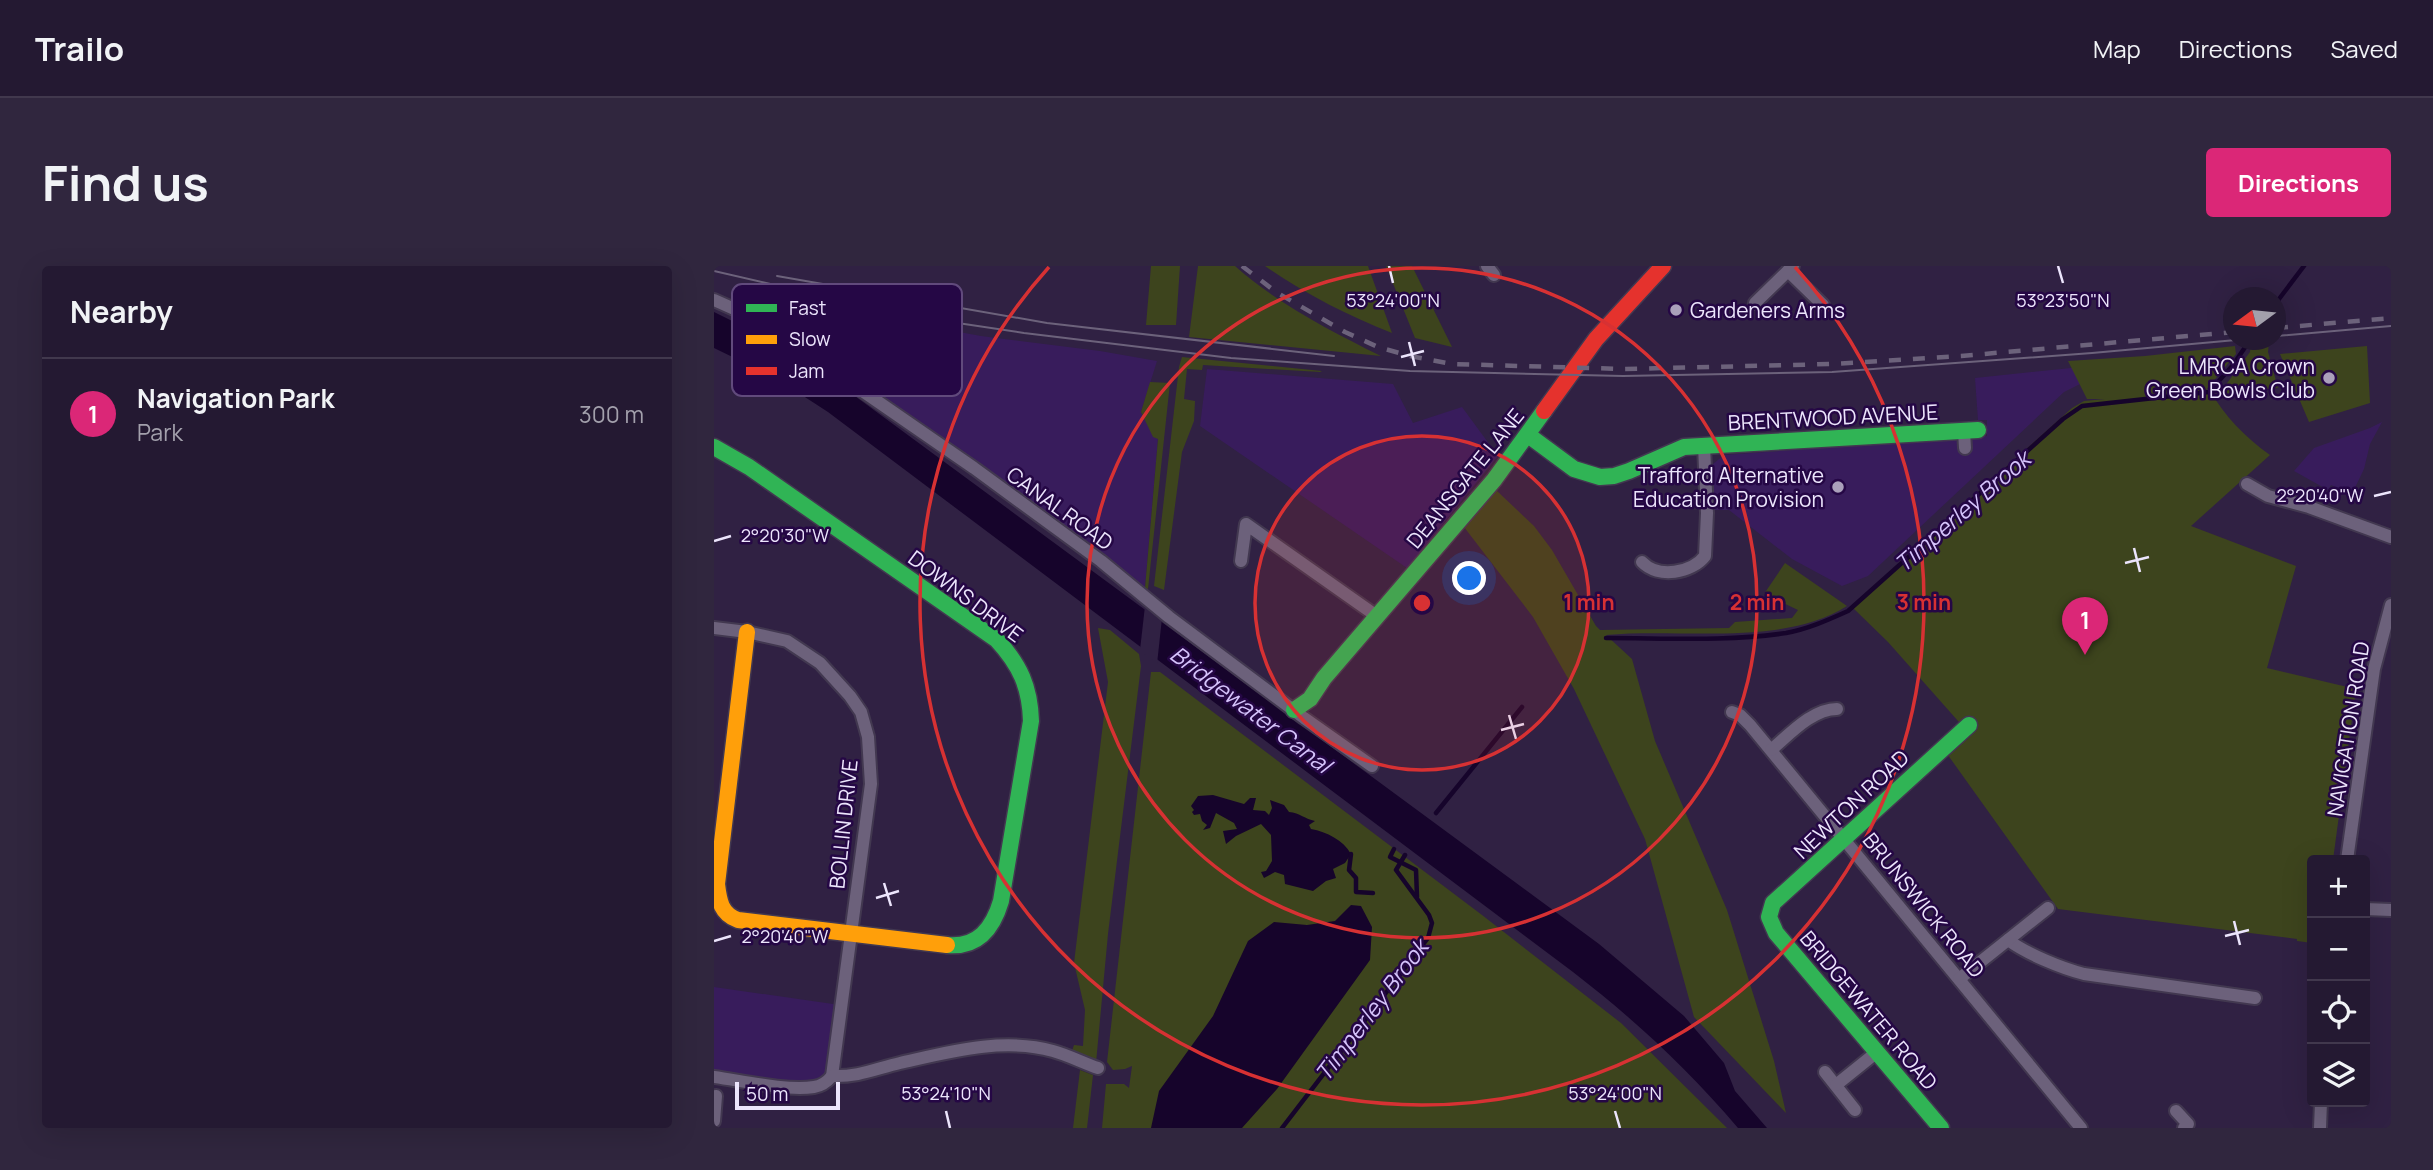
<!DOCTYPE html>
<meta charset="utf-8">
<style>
:root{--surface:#241932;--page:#30263e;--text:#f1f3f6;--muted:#a3a0ac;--line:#41384d;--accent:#db2777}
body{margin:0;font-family:Manrope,sans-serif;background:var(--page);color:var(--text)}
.controls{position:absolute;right:21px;bottom:21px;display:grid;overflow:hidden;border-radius:7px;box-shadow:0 7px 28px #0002}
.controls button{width:63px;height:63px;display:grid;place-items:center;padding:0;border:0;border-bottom:2px solid var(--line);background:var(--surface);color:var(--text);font:35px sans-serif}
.compass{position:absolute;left:1509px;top:21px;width:63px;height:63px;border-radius:50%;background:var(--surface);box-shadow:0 7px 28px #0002;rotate:255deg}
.scale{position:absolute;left:21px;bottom:18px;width:105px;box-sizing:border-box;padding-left:7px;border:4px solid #ece5fc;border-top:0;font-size:19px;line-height:24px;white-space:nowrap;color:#ece5fc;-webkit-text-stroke:5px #250745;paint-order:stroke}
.you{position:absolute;left:756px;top:313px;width:24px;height:24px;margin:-18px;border:5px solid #fff;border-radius:50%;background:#1a73e8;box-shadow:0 0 0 10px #1a73e833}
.badge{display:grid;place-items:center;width:46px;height:46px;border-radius:50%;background:var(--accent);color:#fff;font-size:23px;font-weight:700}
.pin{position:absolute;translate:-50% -58px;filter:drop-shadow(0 2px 4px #0008)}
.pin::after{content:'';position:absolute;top:37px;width:24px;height:21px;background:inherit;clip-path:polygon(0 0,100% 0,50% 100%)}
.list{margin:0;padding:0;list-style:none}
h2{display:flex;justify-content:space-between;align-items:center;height:91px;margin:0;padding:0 28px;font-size:30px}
h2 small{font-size:23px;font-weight:400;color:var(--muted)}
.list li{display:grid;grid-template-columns:46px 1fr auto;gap:21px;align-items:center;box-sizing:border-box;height:112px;padding:0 28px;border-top:2px solid var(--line)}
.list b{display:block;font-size:26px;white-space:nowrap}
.list p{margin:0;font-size:23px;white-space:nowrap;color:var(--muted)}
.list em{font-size:23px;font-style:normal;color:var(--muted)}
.icon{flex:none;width:38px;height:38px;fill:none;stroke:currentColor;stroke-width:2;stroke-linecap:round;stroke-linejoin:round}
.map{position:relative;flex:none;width:1677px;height:862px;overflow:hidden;border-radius:7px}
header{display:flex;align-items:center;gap:42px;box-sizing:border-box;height:98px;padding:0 35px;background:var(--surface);border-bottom:2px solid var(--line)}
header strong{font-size:33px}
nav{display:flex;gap:38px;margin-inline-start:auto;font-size:24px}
.intro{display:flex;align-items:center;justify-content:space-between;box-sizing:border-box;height:168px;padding:0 42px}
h1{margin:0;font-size:49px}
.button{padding:18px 32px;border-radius:7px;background:var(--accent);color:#fff;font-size:24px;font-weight:700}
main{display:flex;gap:42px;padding:0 42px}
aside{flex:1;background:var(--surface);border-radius:7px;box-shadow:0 7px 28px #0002}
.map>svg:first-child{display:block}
.built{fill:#381c5c}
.green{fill:#3d441d}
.water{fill:#16042b}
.pier{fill:#302143}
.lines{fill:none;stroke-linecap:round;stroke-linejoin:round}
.stream{stroke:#16042b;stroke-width:4.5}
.street-casing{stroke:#423850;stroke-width:16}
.fast-casing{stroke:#423850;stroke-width:19}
.slow-casing{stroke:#423850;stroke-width:19}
.jam-casing{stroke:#423850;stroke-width:19}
.street{stroke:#6c617b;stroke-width:12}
.fast{stroke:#30b455;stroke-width:16}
.slow{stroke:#ff9f0a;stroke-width:16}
.jam{stroke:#e5322d;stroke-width:16}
.tram{stroke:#6c627b;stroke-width:2}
.rail{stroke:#6c627b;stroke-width:4.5;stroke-dasharray:12 12;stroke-linecap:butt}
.ticks{fill:none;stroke:#ece5fc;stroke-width:2.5}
.ring{fill:none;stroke:#d73133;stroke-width:3.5}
.poi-dot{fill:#aaa0bb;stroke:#250745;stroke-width:2.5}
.labels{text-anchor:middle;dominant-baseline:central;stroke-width:5;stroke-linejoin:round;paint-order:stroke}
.poi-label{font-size:21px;fill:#ece5fc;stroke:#250745;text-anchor:end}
.street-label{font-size:21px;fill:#ece5fc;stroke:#250745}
.water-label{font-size:23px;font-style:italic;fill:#d5c3fb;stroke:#250745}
.key{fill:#250745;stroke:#614a7c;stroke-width:2}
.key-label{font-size:19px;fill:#ece5fc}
.ticks-label{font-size:18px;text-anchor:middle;fill:#ece5fc;stroke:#250745;stroke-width:5;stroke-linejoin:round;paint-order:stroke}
.centre{fill:#d73133;stroke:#250745;stroke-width:3.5}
.ring-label{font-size:21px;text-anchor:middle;font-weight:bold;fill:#d73133;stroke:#250745;stroke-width:5;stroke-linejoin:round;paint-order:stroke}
</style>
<header>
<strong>Trailo</strong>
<nav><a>Map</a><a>Directions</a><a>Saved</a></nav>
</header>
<div class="intro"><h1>Find us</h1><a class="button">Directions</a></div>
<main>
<aside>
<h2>Nearby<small></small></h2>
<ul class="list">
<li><span class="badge">1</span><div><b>Navigation Park</b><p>Park</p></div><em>300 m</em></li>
</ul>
</aside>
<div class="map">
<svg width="1677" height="862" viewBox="0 0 1677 862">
<rect width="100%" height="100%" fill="#302143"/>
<g class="built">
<path d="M81,36L267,70L386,85L443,95L427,146L444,172L431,322L250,189L127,101L76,68L75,63Z"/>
<path d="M1386,99L1388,107L1350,126L1154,310L1128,320L1078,293L1015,244H1000L999,198L1010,189L1273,170V154H1264L1261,112Z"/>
<path d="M493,103L679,118L699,157L748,141L784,190L693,302L486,160Z"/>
<path d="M1668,156L1656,178L1650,203L1638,228L1617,219L1614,224L1580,205L1600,182L1656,162Z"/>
<path d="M0,721L126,739L111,811L83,818L0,806Z"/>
</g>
<g class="green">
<path d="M437,0H466L462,59H432Z"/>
<path d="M484,0H521C564,38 615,64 667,90L475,71Z"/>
<path d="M551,0H654L678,67C633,49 591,28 551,0Z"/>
<path d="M672,0H698L738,81L701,72Z"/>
<path d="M1555,76L1554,86L1564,122L1505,128L1536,86L1537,77Z"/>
<path d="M1521,80L1522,88L1492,124L1495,123C1511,151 1531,171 1556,189L1477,260L1582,300L1553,402L1642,423L1619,594H1598V677L1583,675V673L1344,643L1231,485L1252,464L1174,376L1137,340L1358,142L1370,135L1391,133H1373L1354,95L1431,90Z"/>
<path d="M1653,80L1656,137L1595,156L1566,88Z"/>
<path d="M468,91L608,105L606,106L489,99L488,104L473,103L470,133L481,135L480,155L468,186L450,324L440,320L465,101Z"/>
<path d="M436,116L456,117L434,323L431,322L444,173L439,171L427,146Z"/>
<path d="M782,224L820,260L838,284L882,360L886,364L1015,362L1021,356L1078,352L1084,344L1050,328L1071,297L1133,340C1069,381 966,362 892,369L918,393L941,475L1013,644L1060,795L1072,847L980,751L931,573L860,423L819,351L750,261Z"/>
<path d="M384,362L396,364L425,388L427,400L394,668L382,797L357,788L360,779L369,780L371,744L360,697L394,416Z"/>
<path d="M437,406H446L768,649L907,757L1013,862H388L392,818H410L415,822L418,800L411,803L399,804L393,796Z"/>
<path d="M366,804L379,809L373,862H359Z"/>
</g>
<g class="water">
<path d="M0,46L67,79L111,108L885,678L970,750L1010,797L1021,825L1053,862H1024C973,802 921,754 859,706L114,146L60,111L0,82Z"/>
<path d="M499,529L530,538L536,532H542L539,544L551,545L555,549L558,542L556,534L570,539L575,546C586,547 591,553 601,555L595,559L597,563C613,566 629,574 637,588L631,597L619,603L622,612L612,615L599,625L571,618L570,609L561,606L550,612L547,606L552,605L558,595L557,569L547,558L522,570L512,578L509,565L523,563L520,557L502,547L496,562L489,564L493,559L488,555L486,548L480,549L478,546L480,544L477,540L484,530Z"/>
<path d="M637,639L647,640L658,661L656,694L563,823L528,862H437L445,825L499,750L534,675L560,656L593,659L621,655Z"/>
</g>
<path class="pier" d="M431,340L448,352L443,398L426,384Z"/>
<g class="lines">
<g class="stream">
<path d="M1562,37L1590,0"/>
<path d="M892,372C952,372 1013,376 1072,367C1094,363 1114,354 1134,345L1349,153L1368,140L1495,126L1519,99L1536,74"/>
<path d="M722,547L808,441"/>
<path d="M680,583L676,591L702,604L703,631"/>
<path d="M637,588L635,604L642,612V626L659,627"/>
<path d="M568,862L714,672L718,657L715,649L682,604L691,589"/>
</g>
<defs>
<g id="street">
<path d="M773,0L780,9"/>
<path d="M1074,5L1109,39"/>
<path d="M0,34L47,55L260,202L387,295L455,351L590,452L658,500"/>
<path d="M1041,37L1079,0"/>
<path d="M1250,165L1251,182"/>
<path d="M1533,218L1554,230L1595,241L1677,271"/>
<path d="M527,295L532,258L664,351"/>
<path d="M928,296C944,313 978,307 991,290L993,247L990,180"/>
<path d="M0,362L33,366L73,375L106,397L136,430L147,446L154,471L157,518L118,810"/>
<path d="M1018,446L1026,449L1036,459L1367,862"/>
<path d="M1057,484C1075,469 1098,443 1123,443"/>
<path d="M1633,594L1660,403L1677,339"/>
<path d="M1651,643L1677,644"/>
<path d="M1294,674C1313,688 1347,702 1370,708L1541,732"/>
<path d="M1245,713L1334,642"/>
<path d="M1111,806L1141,844"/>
<path d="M0,811C29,815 72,825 100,821C108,820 113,816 118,810C144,811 161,803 186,797C235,786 289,771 339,785C354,789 369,797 384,802"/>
<path d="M1122,819L1163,786"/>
<path d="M1462,845L1474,858L1470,862"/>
<path d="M0,855L2,830"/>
<path d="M1606,862L1607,836"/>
</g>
<g id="fast">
<path d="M814,169L860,203L886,211L900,210L915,205L970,181L1264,164"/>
<path d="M0,181L35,201L283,374C306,399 316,421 317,455L287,635C279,662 264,682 233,679"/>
<path d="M580,444L596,433L610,412L780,214L830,145"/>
<path d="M1227,862L1062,667L1055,651L1059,637L1255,459"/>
</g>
<path id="slow" d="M33,366L3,618C5,635 7,648 24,654L233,679"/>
<path id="jam" d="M830,145L882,73L949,0"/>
</defs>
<use href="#street" class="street-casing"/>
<use href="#fast" class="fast-casing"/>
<use href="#slow" class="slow-casing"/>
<use href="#jam" class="jam-casing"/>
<use href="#street" class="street"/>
<use href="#fast" class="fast"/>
<use href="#slow" class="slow"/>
<use href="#jam" class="jam"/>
<g class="tram">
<path d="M0,5L190,49L310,67L517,92L696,105L909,110L1118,106L1378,87L1522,74"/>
<path d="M63,10L333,57L620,90"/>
<path d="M1562,70L1677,60"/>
</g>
<g class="rail">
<path d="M528,0L562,26L631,66L664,81L696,90L738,98L910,103L1118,98L1247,90L1520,66"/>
<path d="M1562,62L1677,52"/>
</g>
</g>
<path class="ticks" d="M675,0L679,17M1344,0L1349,17M695,76L701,100M687,91L710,85M1660,230L1677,226M0,275L17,270M1420,282L1426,306M1411,297L1435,291M795,449L802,473M787,464L810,458M170,617L177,640M162,632L185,625M1520,655L1526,679M1511,670L1535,664M0,675L17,670M232,845L236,862M901,845L906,862"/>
<circle cx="708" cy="337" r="167" fill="#d73133" fill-opacity=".12"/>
<g class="ring">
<circle cx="708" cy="337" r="167"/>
<circle cx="708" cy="337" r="335"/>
<path d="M1081 1A502 502 0 1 1 335 1"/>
</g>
<g class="poi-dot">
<circle cx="962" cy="44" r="7"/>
<circle cx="1615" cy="112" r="7"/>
<circle cx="1124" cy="221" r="7"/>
</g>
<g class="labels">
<g class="poi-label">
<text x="976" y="44" text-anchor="start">Gardeners Arms</text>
<text x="1601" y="100">LMRCA Crown<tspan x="1601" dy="24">Green Bowls Club</tspan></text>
<text x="1110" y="209">Trafford Alternative<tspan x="1110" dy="24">Education Provision</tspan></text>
</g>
<g class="street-label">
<text transform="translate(1119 151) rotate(-3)">BRENTWOOD AVENUE</text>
<text transform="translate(751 212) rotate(-51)">DEANSGATE LANE</text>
<text transform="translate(346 242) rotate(36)">CANAL ROAD</text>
<text transform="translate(252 330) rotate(37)">DOWNS DRIVE</text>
<text transform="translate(1634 463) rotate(-81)">NAVIGATION ROAD</text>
<text transform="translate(1137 538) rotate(-43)">NEWTON ROAD</text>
<text transform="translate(129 558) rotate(-84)">BOLLIN DRIVE</text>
<text transform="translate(1210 639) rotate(51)">BRUNSWICK ROAD</text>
<text transform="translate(1155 744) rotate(50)">BRIDGEWATER ROAD</text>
</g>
<g class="water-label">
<text transform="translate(1248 245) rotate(-41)">Timperley Brook</text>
<text transform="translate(537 443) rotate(37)">Bridgewater Canal</text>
<text transform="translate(657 744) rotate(-53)">Timperley Brook</text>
</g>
</g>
<rect x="18" y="18" width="230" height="112" rx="10" class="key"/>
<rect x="32" y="38" width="31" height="8" fill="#30b455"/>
<rect x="32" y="69" width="31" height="9" fill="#ff9f0a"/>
<rect x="32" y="101" width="31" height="8" fill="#e5322d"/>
<g class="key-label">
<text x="75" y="49">Fast</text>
<text x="75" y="80">Slow</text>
<text x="75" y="112">Jam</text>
</g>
<g class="ticks-label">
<text x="679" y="41">53°24'00"N</text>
<text x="1349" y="41">53°23'50"N</text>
<text x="1606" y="236">2°20'40"W</text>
<text x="71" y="276">2°20'30"W</text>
<text x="71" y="677">2°20'40"W</text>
<text x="232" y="834">53°24'10"N</text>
<text x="901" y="834">53°24'00"N</text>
</g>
<circle cx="708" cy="337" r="10" class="centre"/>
<g class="ring-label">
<text x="875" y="344">1 min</text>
<text x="1043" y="344">2 min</text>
<text x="1210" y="344">3 min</text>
</g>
</svg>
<div class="controls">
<button>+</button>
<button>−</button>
<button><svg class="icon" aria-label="locate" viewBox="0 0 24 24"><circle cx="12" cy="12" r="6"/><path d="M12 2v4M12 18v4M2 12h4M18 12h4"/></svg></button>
<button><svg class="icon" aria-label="layers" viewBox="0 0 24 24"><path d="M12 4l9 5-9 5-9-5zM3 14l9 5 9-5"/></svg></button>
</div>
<svg class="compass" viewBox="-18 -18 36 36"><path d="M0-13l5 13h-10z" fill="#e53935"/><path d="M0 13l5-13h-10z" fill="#a3a0ac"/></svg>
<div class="scale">50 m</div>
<div class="you"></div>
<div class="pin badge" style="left:1371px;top:389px">1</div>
</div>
</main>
